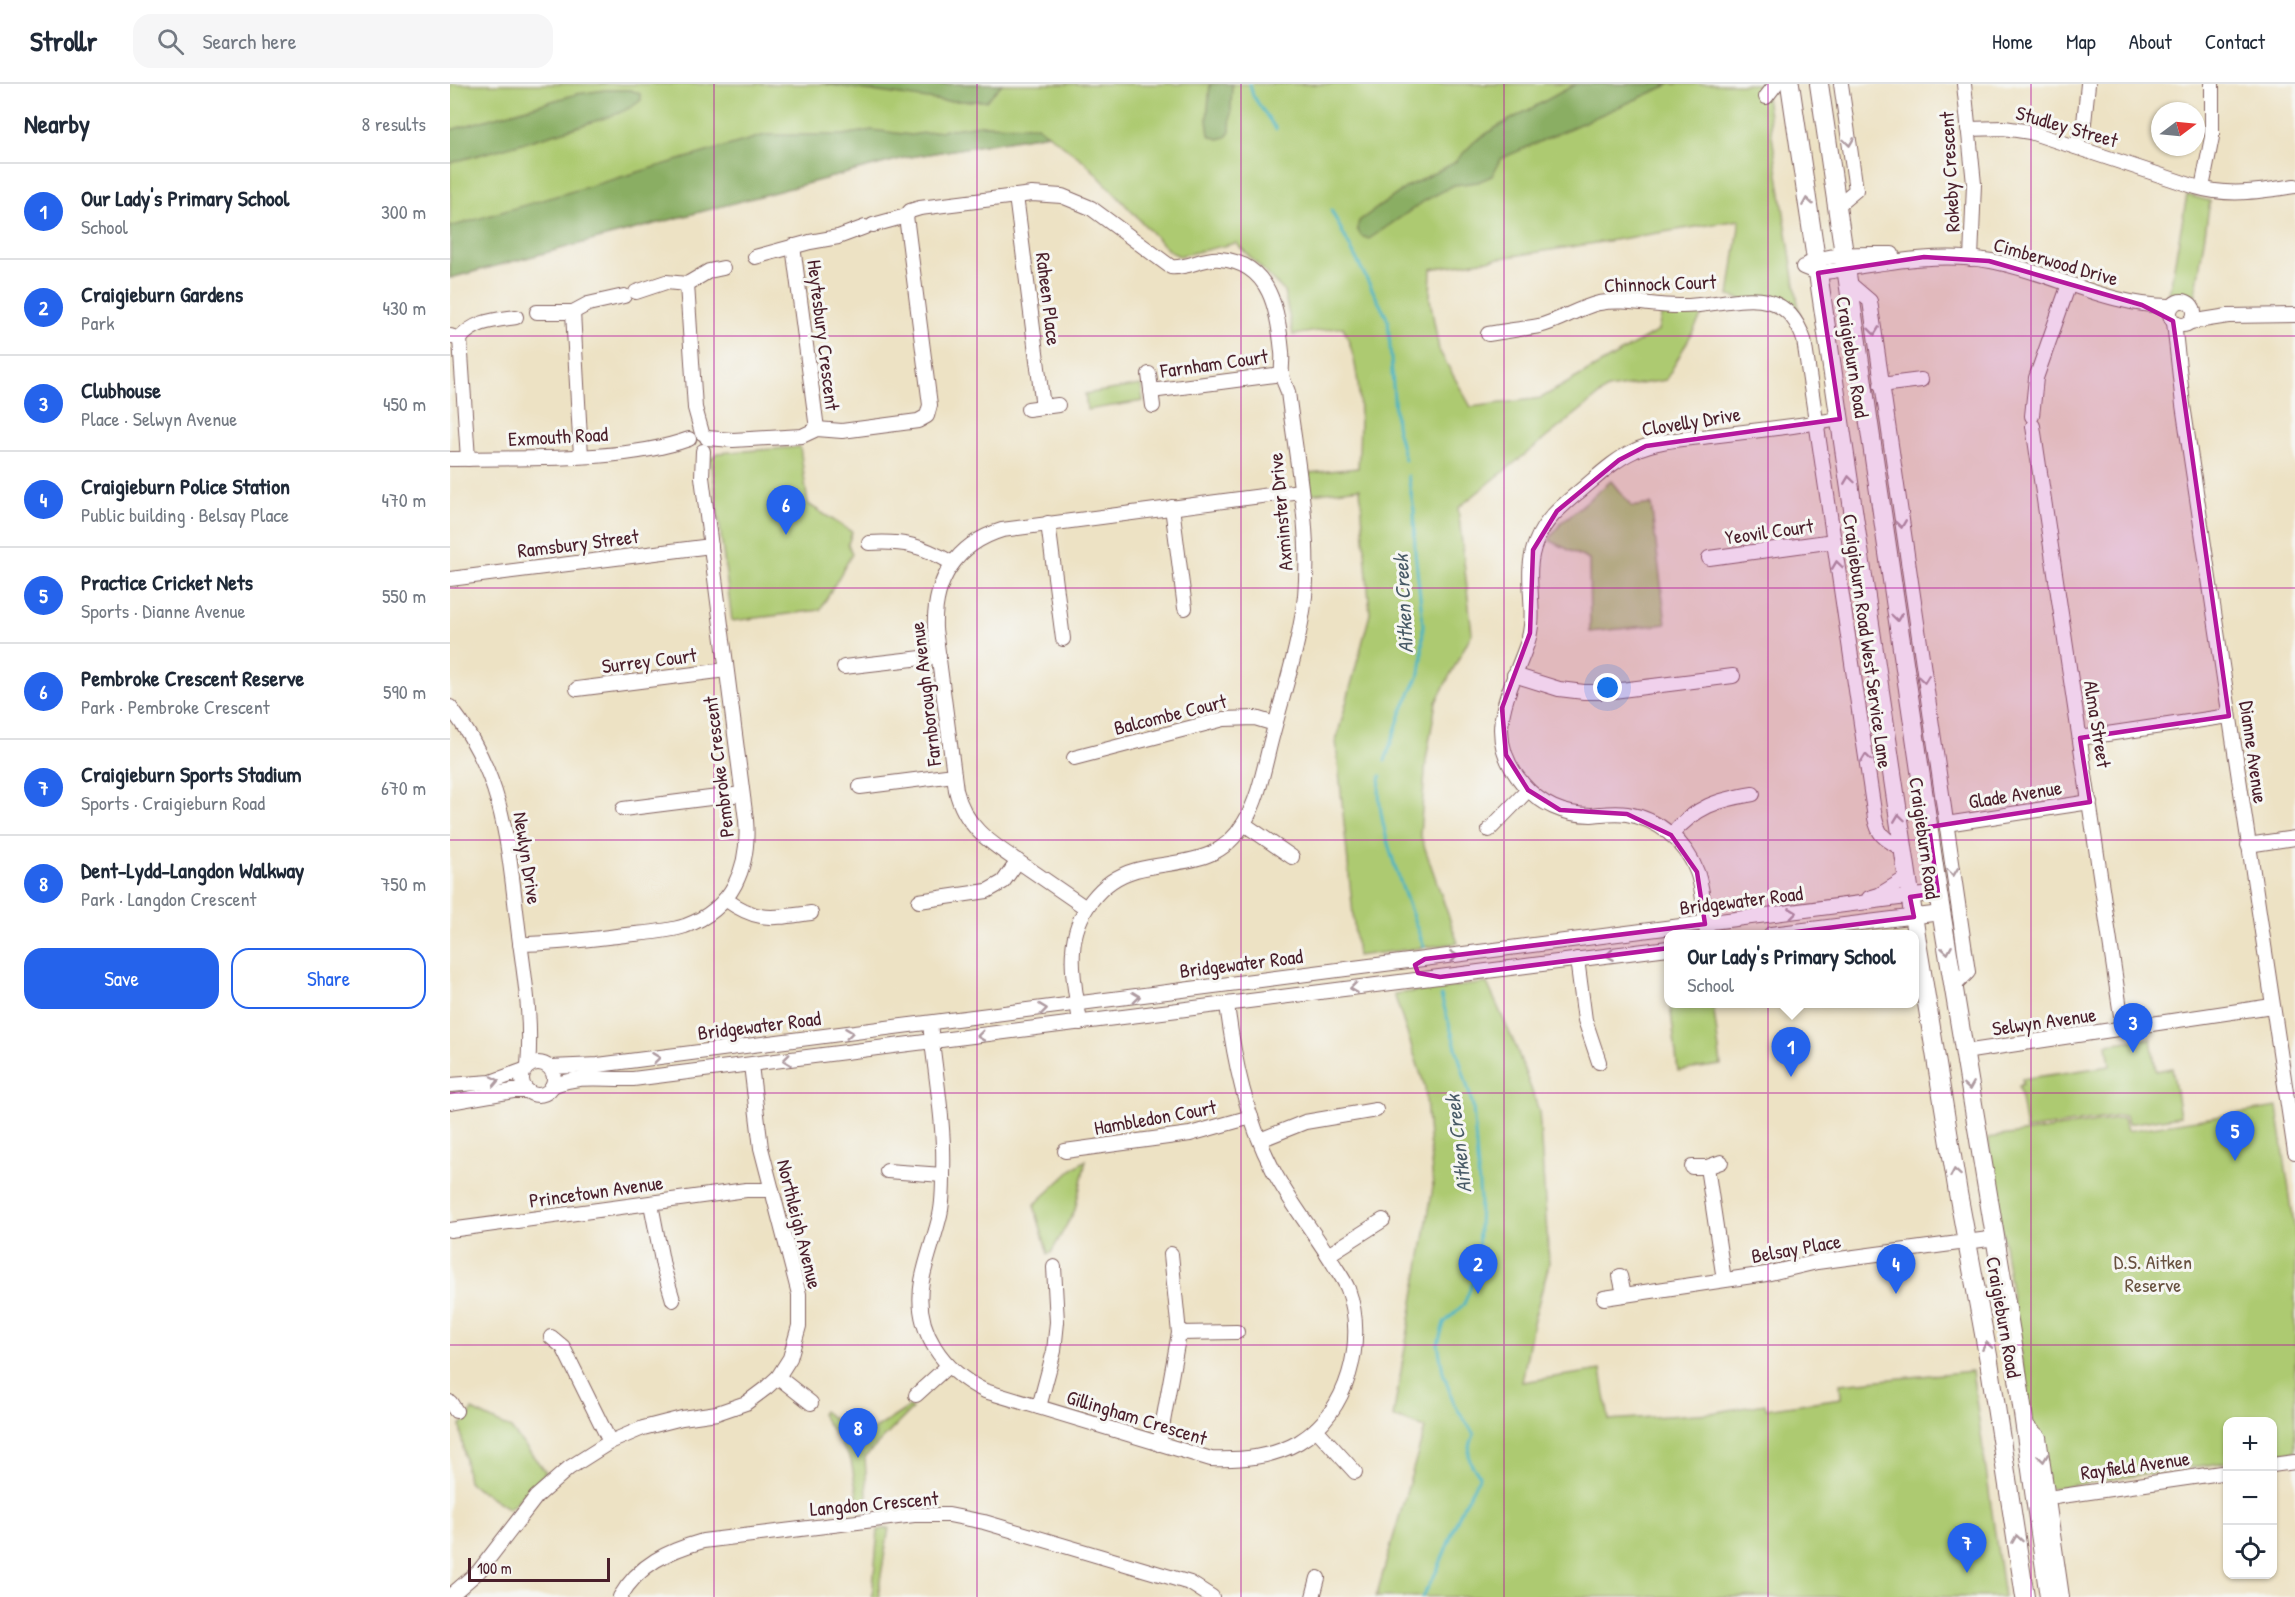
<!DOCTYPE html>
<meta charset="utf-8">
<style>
:root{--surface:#fff;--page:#f6f6f7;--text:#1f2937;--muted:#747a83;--line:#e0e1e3;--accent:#2563eb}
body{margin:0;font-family:"Patrick Hand",sans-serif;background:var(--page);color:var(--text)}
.controls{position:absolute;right:18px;bottom:18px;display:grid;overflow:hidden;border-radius:12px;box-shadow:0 2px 4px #0004}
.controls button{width:54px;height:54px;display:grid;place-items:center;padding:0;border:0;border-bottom:2px solid var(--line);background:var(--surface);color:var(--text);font:30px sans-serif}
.compass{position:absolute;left:1701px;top:18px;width:54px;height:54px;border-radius:50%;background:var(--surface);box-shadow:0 2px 4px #0004;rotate:74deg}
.scale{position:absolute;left:18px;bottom:15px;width:142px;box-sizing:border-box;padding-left:6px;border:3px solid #4a1f2b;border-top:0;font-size:16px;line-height:21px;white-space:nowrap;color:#4a1f2b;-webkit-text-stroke:4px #f6f6f2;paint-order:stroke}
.you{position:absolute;left:1158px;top:604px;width:21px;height:21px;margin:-15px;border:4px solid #fff;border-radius:50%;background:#1a73e8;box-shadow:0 0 0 9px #1a73e833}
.badge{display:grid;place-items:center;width:39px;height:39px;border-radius:50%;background:var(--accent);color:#fff;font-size:20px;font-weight:700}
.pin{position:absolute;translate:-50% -50px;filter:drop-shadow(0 2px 3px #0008)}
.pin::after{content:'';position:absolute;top:32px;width:21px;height:18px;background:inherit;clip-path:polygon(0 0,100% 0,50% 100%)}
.popup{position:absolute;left:1214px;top:846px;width:255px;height:78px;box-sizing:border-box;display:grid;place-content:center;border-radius:12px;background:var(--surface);filter:drop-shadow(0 2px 4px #0005);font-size:20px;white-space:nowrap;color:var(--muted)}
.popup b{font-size:22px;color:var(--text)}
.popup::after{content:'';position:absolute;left:50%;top:100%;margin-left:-12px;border:12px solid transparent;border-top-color:var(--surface)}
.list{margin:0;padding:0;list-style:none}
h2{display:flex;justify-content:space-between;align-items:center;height:78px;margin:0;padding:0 24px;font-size:26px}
h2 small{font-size:20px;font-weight:400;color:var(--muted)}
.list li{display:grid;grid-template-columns:39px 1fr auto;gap:18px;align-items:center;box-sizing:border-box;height:96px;padding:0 24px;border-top:2px solid var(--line)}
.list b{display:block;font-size:22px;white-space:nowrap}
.list p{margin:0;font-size:20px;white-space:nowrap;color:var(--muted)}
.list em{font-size:20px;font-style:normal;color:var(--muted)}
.actions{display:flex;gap:12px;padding:18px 24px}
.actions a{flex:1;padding:14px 0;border:2px solid var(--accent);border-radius:18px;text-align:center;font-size:21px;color:var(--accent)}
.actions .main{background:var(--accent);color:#fff}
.icon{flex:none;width:33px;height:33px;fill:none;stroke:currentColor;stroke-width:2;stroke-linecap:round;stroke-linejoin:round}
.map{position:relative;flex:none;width:1845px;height:1513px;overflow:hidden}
header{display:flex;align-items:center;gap:36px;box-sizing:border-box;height:84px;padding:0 30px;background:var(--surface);border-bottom:2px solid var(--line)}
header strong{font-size:28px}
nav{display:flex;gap:33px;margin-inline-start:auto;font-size:21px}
.search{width:420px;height:54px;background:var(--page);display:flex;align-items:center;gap:15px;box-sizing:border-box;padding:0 21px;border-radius:18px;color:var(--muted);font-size:22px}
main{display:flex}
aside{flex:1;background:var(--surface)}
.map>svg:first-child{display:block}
.green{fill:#adca71;stroke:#7c744e;stroke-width:1.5}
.forest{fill:#8aae63;stroke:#6a6647;stroke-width:1.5}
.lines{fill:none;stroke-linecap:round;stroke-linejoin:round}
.stream{stroke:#47b4c2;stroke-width:3}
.minor-casing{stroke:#836361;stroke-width:16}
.major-casing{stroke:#836361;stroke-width:20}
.minor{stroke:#fff;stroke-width:14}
.major{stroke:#fff;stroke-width:18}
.oneway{stroke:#ae9aa0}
.marked{fill:#b5179e;fill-opacity:0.2;stroke:#b5179e;stroke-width:4.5;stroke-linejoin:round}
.grid{fill:none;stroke:#b5179e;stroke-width:1.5;stroke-opacity:0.55}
.labels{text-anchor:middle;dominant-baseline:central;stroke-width:6;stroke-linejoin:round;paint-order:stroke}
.street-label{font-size:20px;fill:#4a1f2b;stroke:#f6f6f2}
.park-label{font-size:20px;fill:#685240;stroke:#f6f6f2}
.water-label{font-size:21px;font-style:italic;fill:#495b67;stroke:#f6f6f2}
</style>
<header>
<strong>Strollr</strong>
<div class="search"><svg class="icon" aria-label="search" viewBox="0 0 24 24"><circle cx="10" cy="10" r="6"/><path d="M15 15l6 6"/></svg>Search here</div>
<nav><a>Home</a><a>Map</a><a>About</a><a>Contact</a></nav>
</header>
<main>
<aside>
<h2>Nearby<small>8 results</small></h2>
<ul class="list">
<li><span class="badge">1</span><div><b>Our Lady's Primary School</b><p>School</p></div><em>300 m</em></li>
<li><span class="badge">2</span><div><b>Craigieburn Gardens</b><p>Park</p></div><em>430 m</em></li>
<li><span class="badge">3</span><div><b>Clubhouse</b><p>Place · Selwyn Avenue</p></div><em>450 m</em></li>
<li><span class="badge">4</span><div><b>Craigieburn Police Station</b><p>Public building · Belsay Place</p></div><em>470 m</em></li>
<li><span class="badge">5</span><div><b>Practice Cricket Nets</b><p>Sports · Dianne Avenue</p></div><em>550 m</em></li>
<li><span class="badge">6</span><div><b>Pembroke Crescent Reserve</b><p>Park · Pembroke Crescent</p></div><em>590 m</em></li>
<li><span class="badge">7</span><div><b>Craigieburn Sports Stadium</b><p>Sports · Craigieburn Road</p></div><em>670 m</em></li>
<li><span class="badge">8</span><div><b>Dent-Lydd-Langdon Walkway</b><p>Park · Langdon Crescent</p></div><em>750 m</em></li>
</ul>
<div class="actions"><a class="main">Save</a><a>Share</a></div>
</aside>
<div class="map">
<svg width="1845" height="1513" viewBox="0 0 1845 1513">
<rect width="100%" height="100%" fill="#f6f6f2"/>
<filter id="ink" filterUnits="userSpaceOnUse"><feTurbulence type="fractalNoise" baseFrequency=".0167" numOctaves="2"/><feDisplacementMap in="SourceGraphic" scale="12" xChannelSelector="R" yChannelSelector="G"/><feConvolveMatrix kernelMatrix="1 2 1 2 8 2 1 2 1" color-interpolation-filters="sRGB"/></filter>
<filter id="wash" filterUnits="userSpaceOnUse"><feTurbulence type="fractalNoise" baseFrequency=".008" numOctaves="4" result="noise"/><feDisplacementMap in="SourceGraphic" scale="24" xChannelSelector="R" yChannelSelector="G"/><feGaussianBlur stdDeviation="1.35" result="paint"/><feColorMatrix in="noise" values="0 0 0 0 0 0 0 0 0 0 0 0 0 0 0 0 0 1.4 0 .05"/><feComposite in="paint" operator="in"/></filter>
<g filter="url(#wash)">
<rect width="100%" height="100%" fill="#ede2c4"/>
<g class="green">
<path d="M0,0H1314L1350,233L1279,212L1290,136L981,185L980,215L989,266L1021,323L1091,314L1208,247L1212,227L1253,229L1216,296L1157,305L1008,424L1022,549L986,618L976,676L970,750L1008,859L907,872L886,657L920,530L910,404L861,410L859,389L908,384C911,337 913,286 893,243L843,251L834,207L786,159L729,172L718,166L635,78L598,50L454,74L0,194Z"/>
<path d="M1737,111L1760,117L1745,213L1719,210Z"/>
<path d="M691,301L693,317L637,326L635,310Z"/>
<path d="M350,363L358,420L402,448L398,460L402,470L370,526L282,537L261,375L267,369Z"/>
<path d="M1161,397L1182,423L1201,420L1216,540L1140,548L1139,476L1099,456L1111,439Z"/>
<path d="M1037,899L1066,963L1089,1027L1099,1180L1083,1239L1072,1298L1151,1286L1159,1336L1261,1329L1315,1320L1316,1325L1391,1314L1390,1300L1522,1287L1554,1513H926L975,1344L943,1333L983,1103L975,1003L944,910Z"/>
<path d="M1220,920H1263L1271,981L1228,987Z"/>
<path d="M1701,954L1706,987L1722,984L1730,1032L1678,1040L1676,1031L1576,1046L1569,1002L1573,1000L1572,995L1660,982L1657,960Z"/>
<path d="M1827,1023L1845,1147V1368L1823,1371L1822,1338H1778L1777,1378L1591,1406L1538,1054L1674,1034L1677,1047Z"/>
<path d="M636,1076L625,1126L601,1169L598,1170L584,1121L625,1083Z"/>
<path d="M459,1323L462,1325L415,1373L418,1426L410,1427L401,1376L371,1330L373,1327L410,1355Z"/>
<path d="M22,1326L61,1345L96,1388L59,1425L18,1398L10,1341L18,1335Z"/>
<path d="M439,1444L429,1503L430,1513H422L428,1446Z"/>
</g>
<g class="forest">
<path d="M373,0H552L536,17H492Z"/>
<path d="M760,0H782L780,48L776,53L768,55L759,51L757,36Z"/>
<path d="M1126,0H1221L1050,75L1042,92L1028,98L1004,101L976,116L919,155L911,152L907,145L909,137L957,103L1004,79L1025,57L1047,43Z"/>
<path d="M156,6H181L190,10L191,16C176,29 154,34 136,40C91,55 45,66 0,79V46L127,10Z"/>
<path d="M530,41L587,42L598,50L454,74L0,194V143L315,51H393L422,46L461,51Z"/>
</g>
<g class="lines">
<g class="stream">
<path d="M800,0L803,12L826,45"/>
<path d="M881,126L938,236L946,341L955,376"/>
<path d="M935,677L951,629L970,589L972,574L973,539L965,468L964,426L958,392"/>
<path d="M931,692C920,730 960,823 974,863"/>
<path d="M991,912L1023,1022L1030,1115L1028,1172"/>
<path d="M972,1513C991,1485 1000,1451 1014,1420C1017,1414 1029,1396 1029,1392C1029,1388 1026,1387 1024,1384C1015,1373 1020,1362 1024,1350L1004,1320L993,1288L988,1260L994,1239L1014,1220L1025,1193"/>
</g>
</g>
</g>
<g filter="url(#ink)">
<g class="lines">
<defs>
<g id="minor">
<path d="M1514,0L1524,100L1521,175"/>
<path d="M1316,13L1326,0"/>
<path d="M1518,45L1554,44L1580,48L1746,103C1779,113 1812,107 1845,102"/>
<path d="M1626,63L1634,39L1638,0"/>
<path d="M1752,104L1762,53V0"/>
<path d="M566,112L593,323"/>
<path d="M1387,122L1406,106L1391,0"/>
<path d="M423,141L456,132L460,127L470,124L582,110L612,112L641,124L721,183C737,185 753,173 770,175C821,179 828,227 832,268C833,276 831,284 832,291C833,297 836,302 838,308C846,374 861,446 855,512C850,558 835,603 823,649C815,678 810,713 794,739C768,783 728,775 686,786C650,796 625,830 623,867C621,890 627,915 630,939"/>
<path d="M343,162L367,345"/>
<path d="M305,173L360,158L388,153L415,143"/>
<path d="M1358,180C1379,168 1418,170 1442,170"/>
<path d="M1353,183L1368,189C1425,181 1482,167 1541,177C1602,188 1659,223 1722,222"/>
<path d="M1399,199L1420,217L1518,888L1503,903"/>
<path d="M237,200L245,324L252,349"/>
<path d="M186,208L216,198L237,200L259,187L273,184"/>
<circle cx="1732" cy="229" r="12"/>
<path d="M87,228H123L138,220L174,212"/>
<path d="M123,228L131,372"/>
<path d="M1724,238L1733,321L1845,1068"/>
<path d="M1740,238L1778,232L1845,231"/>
<path d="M1038,250C1055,247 1072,245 1089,242C1109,237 1128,224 1149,219C1177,214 1204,223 1232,222C1280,222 1333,193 1354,256L1425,734C1430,757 1438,754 1454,767"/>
<path d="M0,252L10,255C23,237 46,236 66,233"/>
<path d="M10,255L18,375"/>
<path d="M699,290L703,322"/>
<path d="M1431,301L1471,296"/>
<path d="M701,307L832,290"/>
<path d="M578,325L608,321"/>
<path d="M1582,332L1586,294L1619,200"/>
<path d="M1583,342L1673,945"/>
<path d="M257,354L283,356L352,352L367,345L392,347L468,337L477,332L480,321L456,132"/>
<path d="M0,375C72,373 172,379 239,355"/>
<path d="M722,423L735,524"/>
<path d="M598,439L613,555"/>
<path d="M419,459C454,457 471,461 502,479"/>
<path d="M1259,474L1384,457"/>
<path d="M0,495L261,462"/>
<path d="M394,583L489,572"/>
<path d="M1064,591L1109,605L1134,608H1155L1283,592"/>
<path d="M127,605L276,586"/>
<path d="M0,623C56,694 58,764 69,851C75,896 82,936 78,982"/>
<path d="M1630,654L1779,632"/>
<path d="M624,674L774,635L805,634L825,640"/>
<path d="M410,703L504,691"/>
<path d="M173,725L292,710"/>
<path d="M794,740L842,773"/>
<path d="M1496,740L1640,718"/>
<path d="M1039,746L1078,706"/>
<path d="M1221,751C1247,722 1267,716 1303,710"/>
<path d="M1798,761L1845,754"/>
<path d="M1419,814L1429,811L1458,793"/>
<path d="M275,815C309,839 322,834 361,829"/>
<path d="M469,817L537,807L553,798L568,777"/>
<path d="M636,824C616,810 595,796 575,782C544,761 515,745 506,706L485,545C483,497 506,460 552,446L850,407"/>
<path d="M1257,850C1254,830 1254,807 1247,788C1236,758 1209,735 1177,730C1165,728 1153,730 1141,731C1114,731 1090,720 1073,700C1031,651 1059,611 1077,560C1089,526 1072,491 1086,458C1095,435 1112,422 1130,407C1147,393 1164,376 1184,367C1207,356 1235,355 1260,352C1303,347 1347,342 1390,335"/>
<path d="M1321,850L1491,829"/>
<path d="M70,860C103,860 134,856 167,852C189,849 213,849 235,842C283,825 300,783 296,736L252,393L253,367"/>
<path d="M1127,875L1135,936L1149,978"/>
<path d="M480,939C485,990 495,1039 493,1090C493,1103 493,1118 490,1131C485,1153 476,1175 472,1197C463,1246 493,1287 535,1307L761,1375C791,1376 821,1374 849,1358C898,1329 917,1257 898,1205C895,1197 889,1189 884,1181C865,1149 840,1119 823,1086C796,1034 784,977 777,920"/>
<path d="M1514,968L1822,922"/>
<circle cx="88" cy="995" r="16"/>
<path d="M100,983L148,981L1488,809"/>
<path d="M0,1001L41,998L74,986"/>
<path d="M102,1002C133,990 151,996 183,995L1218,864"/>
<path d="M0,1018L63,1007H78"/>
<path d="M810,1056L855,1038L926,1026"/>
<path d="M615,1067L740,1050L801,1033"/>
<path d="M1242,1083H1257L1271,1078"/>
<path d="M1257,1083L1274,1196"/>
<path d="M437,1087L493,1091"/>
<path d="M201,1120L213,1182L223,1216"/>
<path d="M0,1146L296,1106H322"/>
<path d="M878,1171L933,1136"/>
<path d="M1170,1192L1174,1210"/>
<path d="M1154,1214L1316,1190L1367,1178L1546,1154"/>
<path d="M729,1249L787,1248"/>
<path d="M101,1253L113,1263L160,1358"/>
<path d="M328,1293L361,1319"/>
<path d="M466,1311L498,1282"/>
<path d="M0,1318L6,1327"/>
<path d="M589,1323L604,1267L607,1238L604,1183"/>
<path d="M1575,1340L1589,1353L1612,1513"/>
<path d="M866,1345L905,1388"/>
<path d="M709,1360L729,1249L721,1170"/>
<path d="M1822,1381L1845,1378"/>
<path d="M1598,1414L1778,1388"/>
<path d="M0,1512L29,1487L86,1413L119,1384L160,1358L193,1344L232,1334L267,1329L296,1319L316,1304L328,1293L340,1274L349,1242V1210L311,1064L301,981"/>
<path d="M170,1513C189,1480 218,1467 253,1457L464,1431H499L534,1438L740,1499L762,1513"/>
<path d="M863,1513L868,1494"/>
</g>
<g id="major">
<path d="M1340,0L1468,864L1508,1109L1539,1277L1575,1513"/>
<path d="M1369,0L1488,809L1565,1273L1599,1513"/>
</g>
</defs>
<use href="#minor" class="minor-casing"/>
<use href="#major" class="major-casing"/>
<use href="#minor" class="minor"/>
<use href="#major" class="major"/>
</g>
<defs><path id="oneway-chevron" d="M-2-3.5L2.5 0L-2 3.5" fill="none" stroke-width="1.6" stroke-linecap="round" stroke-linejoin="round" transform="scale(1.5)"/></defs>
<g class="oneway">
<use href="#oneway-chevron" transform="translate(1399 58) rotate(82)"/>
<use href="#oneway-chevron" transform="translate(1357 118) rotate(-99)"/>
<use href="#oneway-chevron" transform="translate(1424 247) rotate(83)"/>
<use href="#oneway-chevron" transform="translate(1399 396) rotate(-98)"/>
<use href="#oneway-chevron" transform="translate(1451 440) rotate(82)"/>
<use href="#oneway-chevron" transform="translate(1387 481) rotate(-98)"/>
<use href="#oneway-chevron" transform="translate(1447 533) rotate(82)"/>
<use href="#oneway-chevron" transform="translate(1474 595) rotate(82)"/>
<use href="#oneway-chevron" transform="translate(1416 674) rotate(-98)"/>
<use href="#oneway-chevron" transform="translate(1449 734) rotate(-98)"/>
<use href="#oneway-chevron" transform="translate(1503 788) rotate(82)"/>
<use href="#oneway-chevron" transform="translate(1343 829) rotate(-7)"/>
<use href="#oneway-chevron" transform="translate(1497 866) rotate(80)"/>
<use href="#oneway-chevron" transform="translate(1160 871) rotate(173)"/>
<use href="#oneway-chevron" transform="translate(1004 872) rotate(-7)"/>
<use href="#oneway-chevron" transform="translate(904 904) rotate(173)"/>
<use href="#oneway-chevron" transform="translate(686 913) rotate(-7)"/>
<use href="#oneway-chevron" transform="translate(593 925) rotate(-7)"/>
<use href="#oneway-chevron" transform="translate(399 949) rotate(-7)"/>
<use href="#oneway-chevron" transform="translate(531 952) rotate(173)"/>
<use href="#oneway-chevron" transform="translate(206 974) rotate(-7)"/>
<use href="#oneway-chevron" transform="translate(337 976) rotate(173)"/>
<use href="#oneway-chevron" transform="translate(45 997) rotate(-12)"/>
<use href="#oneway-chevron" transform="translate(1519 1002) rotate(81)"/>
<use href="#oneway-chevron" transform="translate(1505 1089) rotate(-100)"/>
<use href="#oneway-chevron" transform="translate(1537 1262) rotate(-100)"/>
<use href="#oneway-chevron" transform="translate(1593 1374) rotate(82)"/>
<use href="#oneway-chevron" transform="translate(1567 1455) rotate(-99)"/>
</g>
</g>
<path class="marked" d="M1474,173L1539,177L1692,221L1723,237L1779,632L1630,654L1640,718L1479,743L1488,809L1460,813L1464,833L990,893L968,889L965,881L975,875L1255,840L1247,788L1221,751L1177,730L1110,726L1078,706L1056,671L1052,624L1080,549L1083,466L1107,427L1169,376L1196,362L1390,335L1368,189Z"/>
<path class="grid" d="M264,0V1513M527,0V1513M791,0V1513M1054,0V1513M1318,0V1513M1581,0V1513M0,252H1845M0,504H1845M0,756H1845M0,1009H1845M0,1261H1845"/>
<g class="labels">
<g class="street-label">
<text transform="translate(1617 42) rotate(16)">Studley Street</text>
<text transform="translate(1499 88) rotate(-93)">Rokeby Crescent</text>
<text transform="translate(1606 177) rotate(16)">Cimberwood Drive</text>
<text transform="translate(1210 199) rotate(-2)">Chinnock Court</text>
<text transform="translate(599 215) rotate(83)">Raheen Place</text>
<text transform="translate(374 251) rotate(83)">Heytesbury Crescent</text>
<text transform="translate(1403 273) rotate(81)">Craigieburn Road</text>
<text transform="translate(764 279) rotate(-8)">Farnham Court</text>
<text transform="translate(1241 337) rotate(-9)">Clovelly Drive</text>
<text transform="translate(108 352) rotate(-3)">Exmouth Road</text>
<text transform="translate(830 428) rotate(-95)">Axminster Drive</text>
<text transform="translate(1319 447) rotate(-8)">Yeovil Court</text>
<text transform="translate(128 459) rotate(-7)">Ramsbury Street</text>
<text transform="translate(1418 557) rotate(82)">Craigieburn Road West Service Lane</text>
<text transform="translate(199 576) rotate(-7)">Surrey Court</text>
<text transform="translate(475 610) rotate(-97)">Farnborough Avenue</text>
<text transform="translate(720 630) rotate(-14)">Balcombe Court</text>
<text transform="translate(1648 640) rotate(81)">Alma Street</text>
<text transform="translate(1804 668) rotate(82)">Dianne Avenue</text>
<text transform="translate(268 683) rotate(-97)">Pembroke Crescent</text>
<text transform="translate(1565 710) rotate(-9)">Glade Avenue</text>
<text transform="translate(1475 754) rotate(82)">Craigieburn Road</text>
<text transform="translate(78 774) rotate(81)">Newlyn Drive</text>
<text transform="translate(1291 816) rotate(-7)">Bridgewater Road</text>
<text transform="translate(791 879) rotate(-7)">Bridgewater Road</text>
<text transform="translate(1594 937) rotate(-8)">Selwyn Avenue</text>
<text transform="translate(309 941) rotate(-7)">Bridgewater Road</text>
<text transform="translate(705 1033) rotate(-10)">Hambledon Court</text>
<text transform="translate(146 1107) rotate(-8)">Princetown Avenue</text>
<text transform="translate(350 1140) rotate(76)">Northleigh Avenue</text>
<text transform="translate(1346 1164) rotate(-10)">Belsay Place</text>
<text transform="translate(1554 1233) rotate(80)">Craigieburn Road</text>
<text transform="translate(687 1333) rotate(17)">Gillingham Crescent</text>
<text transform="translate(1685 1381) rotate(-8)">Rayfield Avenue</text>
<text transform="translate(424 1419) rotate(-5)">Langdon Crescent</text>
</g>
<g class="park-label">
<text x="1703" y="1177">D.S. Aitken<tspan x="1703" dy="23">Reserve</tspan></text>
</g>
<g class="water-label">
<text transform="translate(953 520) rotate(-93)">Aitken Creek</text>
<text transform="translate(1008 1060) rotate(-97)">Aitken Creek</text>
</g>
</g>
</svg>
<div class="controls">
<button>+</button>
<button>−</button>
<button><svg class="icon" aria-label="locate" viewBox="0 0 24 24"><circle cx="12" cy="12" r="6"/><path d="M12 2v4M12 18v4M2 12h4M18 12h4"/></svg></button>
</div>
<svg class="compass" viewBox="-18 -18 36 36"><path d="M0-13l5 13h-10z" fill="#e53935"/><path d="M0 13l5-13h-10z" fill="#747a83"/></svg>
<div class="scale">100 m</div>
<div class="you"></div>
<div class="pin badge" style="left:1341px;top:993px">1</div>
<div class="popup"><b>Our Lady's Primary School</b>School</div>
<div class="pin badge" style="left:1028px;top:1210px">2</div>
<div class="pin badge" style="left:1683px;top:969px">3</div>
<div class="pin badge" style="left:1446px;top:1210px">4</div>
<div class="pin badge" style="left:1785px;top:1077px">5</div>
<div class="pin badge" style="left:336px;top:451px">6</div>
<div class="pin badge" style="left:1517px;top:1489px">7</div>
<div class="pin badge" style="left:408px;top:1374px">8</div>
</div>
</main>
